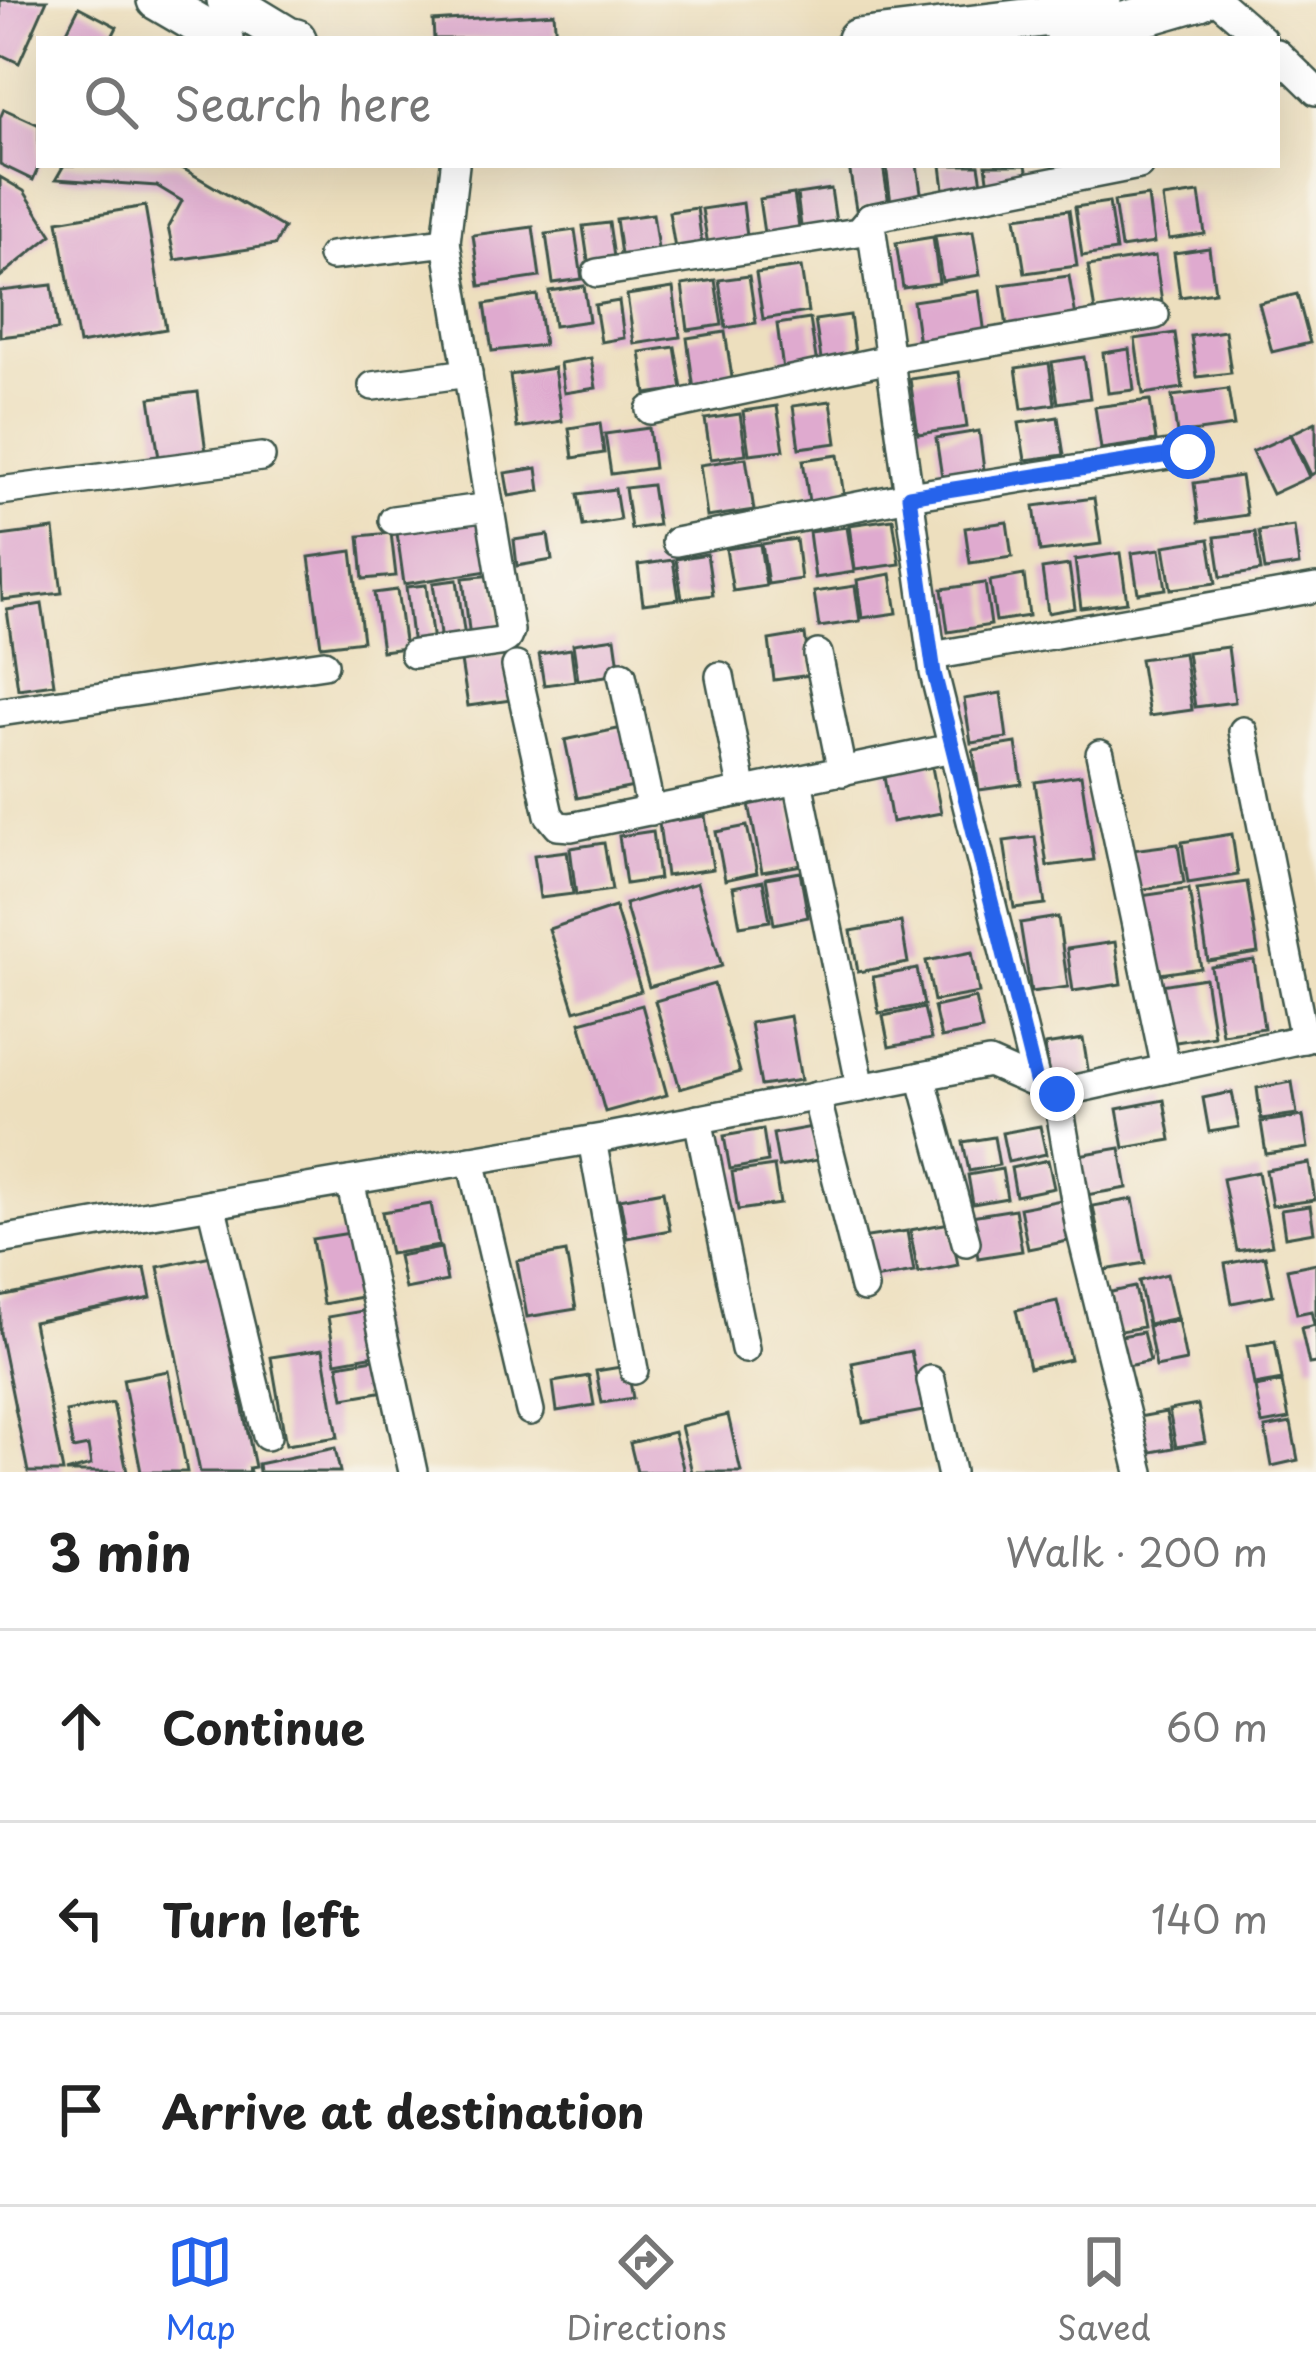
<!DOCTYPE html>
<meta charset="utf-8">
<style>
:root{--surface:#fff;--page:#f6f6f6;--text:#222;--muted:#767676;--line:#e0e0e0;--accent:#2563eb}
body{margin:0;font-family:"Playpen Sans",sans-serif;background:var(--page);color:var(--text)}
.stop{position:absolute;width:36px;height:36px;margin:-27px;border:9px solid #2563eb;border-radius:50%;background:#fff}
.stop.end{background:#2563eb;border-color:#fff;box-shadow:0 3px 12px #0008}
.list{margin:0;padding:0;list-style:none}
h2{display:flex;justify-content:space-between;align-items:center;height:156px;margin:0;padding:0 48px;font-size:51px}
h2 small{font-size:39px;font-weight:400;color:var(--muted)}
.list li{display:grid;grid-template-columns:78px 1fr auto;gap:36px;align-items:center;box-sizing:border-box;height:192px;padding:0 48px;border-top:3px solid var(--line)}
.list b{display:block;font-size:45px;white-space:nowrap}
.list em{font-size:39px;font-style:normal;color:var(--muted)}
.icon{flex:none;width:66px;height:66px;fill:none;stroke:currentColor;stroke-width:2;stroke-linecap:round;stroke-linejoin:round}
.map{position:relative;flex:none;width:1316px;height:1472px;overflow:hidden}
.search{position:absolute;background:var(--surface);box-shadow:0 12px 48px #0002;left:36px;right:36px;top:36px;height:132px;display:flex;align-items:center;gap:30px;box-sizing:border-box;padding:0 42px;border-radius:0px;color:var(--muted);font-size:45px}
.sheet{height:732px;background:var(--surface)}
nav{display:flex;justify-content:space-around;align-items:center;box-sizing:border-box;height:168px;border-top:3px solid var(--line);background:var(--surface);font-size:33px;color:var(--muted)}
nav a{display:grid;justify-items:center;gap:6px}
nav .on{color:var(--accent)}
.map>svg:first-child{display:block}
.building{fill:#dfaacf}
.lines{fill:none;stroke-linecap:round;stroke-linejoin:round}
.minor-casing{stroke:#3e5549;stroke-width:32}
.secondary-casing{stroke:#3e5549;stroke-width:44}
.minor{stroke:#fff;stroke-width:27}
.secondary{stroke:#fff;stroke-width:39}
.route{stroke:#2563eb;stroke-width:15}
</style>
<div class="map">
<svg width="1316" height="1472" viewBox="0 0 1316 1472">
<rect width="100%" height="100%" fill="#f7f3e8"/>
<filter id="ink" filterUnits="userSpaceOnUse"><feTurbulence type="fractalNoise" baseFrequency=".00833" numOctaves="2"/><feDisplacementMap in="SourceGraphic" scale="24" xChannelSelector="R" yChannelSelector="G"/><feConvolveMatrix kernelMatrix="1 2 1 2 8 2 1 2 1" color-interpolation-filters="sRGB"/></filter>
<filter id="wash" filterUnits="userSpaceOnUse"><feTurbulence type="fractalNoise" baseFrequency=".004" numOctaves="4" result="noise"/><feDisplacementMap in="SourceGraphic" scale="48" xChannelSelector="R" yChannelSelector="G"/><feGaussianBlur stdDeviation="2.7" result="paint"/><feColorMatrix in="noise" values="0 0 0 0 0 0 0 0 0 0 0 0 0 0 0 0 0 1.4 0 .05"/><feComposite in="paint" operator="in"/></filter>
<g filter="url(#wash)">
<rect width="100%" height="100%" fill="#eddfbe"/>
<g id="blocks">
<g class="building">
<path d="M0,0H47L19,63L0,54Z"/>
<path d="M79,7L117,27L111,39H63Z"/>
<path d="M554,13L556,39H434L433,21Z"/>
<path d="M4,109L39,125V166L33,180L0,164V118Z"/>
<path d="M64,165H177L284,228L275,245L175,260L168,227L182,201L157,186L56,179Z"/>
<path d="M883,165L889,204L856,209L849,166Z"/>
<path d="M886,165H917L922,199L891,203Z"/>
<path d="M941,165H979L982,184L944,189Z"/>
<path d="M986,165H1026L1029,181L989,186Z"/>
<path d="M0,177L24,191L52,235L0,277Z"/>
<path d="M831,189L837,229L802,234L797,194Z"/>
<path d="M1199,193L1205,234L1169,239L1163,198Z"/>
<path d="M794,194L800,234L765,240L759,199Z"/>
<path d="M1148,196L1154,243L1121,248L1114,201Z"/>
<path d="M1109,202L1116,251L1082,256L1075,207Z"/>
<path d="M743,203L748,245L709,251L702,209Z"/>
<path d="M145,206L166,329L79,344L58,221Z"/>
<path d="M697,208L703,251L676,255L669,212Z"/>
<path d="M1069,210L1077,266L1025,273L1016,217Z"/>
<path d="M653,214L659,256L622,262L616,219Z"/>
<path d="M609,223L615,264L589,267L583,226Z"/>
<path d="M533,227L540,277L480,286L473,235Z"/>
<path d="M575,230L582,279L553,283L546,234Z"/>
<path d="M973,231L980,275L942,281L935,236Z"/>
<path d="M933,237L939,283L903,288L896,243Z"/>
<path d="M1209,248L1215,292L1180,297L1174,253Z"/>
<path d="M1155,256L1162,302L1095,312L1088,266Z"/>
<path d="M801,267L808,312L763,319L756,273Z"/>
<path d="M749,276L756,323L726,328L719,280Z"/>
<path d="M1069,276L1076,317L1007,327L1001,285Z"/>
<path d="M715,280L722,325L688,330L682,285Z"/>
<path d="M52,285L58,330L0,337V291Z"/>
<path d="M584,286L589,321L554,326L549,291Z"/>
<path d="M673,288L680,337L634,344L627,295Z"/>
<path d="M979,291L985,334L919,344L913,301Z"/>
<path d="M1297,294L1310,343L1272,352L1259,303Z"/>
<path d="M537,295L544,345L492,351L485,304Z"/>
<path d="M619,301L624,338L601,342L595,305Z"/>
<path d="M850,315L856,360L822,365L815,320Z"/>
<path d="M810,319L817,365L783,370L777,324Z"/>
<path d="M1225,331L1231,373L1197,377L1191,336Z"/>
<path d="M725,332L733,384L694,390L687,338Z"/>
<path d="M1175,333L1183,388L1143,394L1135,339Z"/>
<path d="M675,347L682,389L646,394L640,352Z"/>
<path d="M1129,349L1134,390L1108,393L1103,353Z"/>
<path d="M1084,357L1090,398L1058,403L1052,362Z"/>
<path d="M591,358L596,388L564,393L560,363Z"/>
<path d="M1049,363L1055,404L1022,409L1016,368Z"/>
<path d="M554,368L562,421L517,428L510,375Z"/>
<path d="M959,372L967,427L918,434L910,379Z"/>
<path d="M1228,389L1234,426L1177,434L1172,396Z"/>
<path d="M198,392L206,452L159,458L150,398Z"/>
<path d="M1150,400L1156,441L1101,449L1095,407Z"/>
<path d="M831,401L837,443L799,448L793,406Z"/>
<path d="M777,406L784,450L749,454L743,411Z"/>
<path d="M740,414L746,454L711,459L705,419Z"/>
<path d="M1058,417L1064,455L1025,460L1019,423Z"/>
<path d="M1316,422V472L1311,475L1291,434Z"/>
<path d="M600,423L604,453L573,458L569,428Z"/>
<path d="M649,428L654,468L611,474L605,434Z"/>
<path d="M979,431L984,470L942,477L936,438Z"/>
<path d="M1290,435L1309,477L1272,494L1252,452Z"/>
<path d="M838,455L844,497L809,502L803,460Z"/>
<path d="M746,458L754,510L707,517L700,465Z"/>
<path d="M537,468L540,491L509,496L505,473Z"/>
<path d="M1241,476L1247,515L1199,522L1194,483Z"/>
<path d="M652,485L658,525L631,529L625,488Z"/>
<path d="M615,489L620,520L583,526L578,494Z"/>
<path d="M1094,498L1101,544L1040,552L1034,506Z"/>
<path d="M485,513L494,570L404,584L396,526Z"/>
<path d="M893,519L900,564L855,570L849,525Z"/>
<path d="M1007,522L1012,557L970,563L965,528Z"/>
<path d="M1294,526L1299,565L1265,570L1259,531Z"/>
<path d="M847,527L854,572L815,578L809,532Z"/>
<path d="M54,529L62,593L2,600L0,536Z"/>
<path d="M1255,532L1261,571L1221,577L1215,537Z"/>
<path d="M391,533L396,576L363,579L359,536Z"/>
<path d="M548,535L552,560L517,566L514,540Z"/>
<path d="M796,539L801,579L768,584L762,544Z"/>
<path d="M1209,539L1216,583L1171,589L1164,546Z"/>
<path d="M760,544L766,586L733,591L726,549Z"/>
<path d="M1160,549L1166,589L1138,593L1132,553Z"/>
<path d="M352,551L363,641L321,646L309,557Z"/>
<path d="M1120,553L1127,602L1081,608L1075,560Z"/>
<path d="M707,554L713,595L682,599L676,559Z"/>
<path d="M673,560L679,599L643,604L638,565Z"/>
<path d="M1069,565L1075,608L1048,613L1042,569Z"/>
<path d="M891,574L897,613L862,618L857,580Z"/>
<path d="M494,575L501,635L470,639L463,578Z"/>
<path d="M1024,575L1029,616L996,621L990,581Z"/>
<path d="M457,580L465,638L441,642L433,583Z"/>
<path d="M985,583L991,625L948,632L942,589Z"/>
<path d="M426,585L433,643L413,646L406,587Z"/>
<path d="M855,586L860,621L819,627L814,592Z"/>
<path d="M397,590L405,648L382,651L374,593Z"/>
<path d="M42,604L54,684L18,689L7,610Z"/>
<path d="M805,634L810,675L774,680L769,640Z"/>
<path d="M615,638L620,674L578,680L573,644Z"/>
<path d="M1228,647L1235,702L1195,707L1187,652Z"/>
<path d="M571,649L575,681L544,685L539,654Z"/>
<path d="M1184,653L1192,710L1149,716L1140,659Z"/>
<path d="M504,655L511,700L468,706L461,661Z"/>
<path d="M1001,693L1007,738L971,743L964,699Z"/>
<path d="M627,727L639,786L577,798L565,740Z"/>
<path d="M1016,743L1022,784L979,790L973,750Z"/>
<path d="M931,762L941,813L892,822L883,771Z"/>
<path d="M1081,775L1094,860L1047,866L1035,782Z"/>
<path d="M789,796L802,865L762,872L749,804Z"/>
<path d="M705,816L713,869L666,876L659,823Z"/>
<path d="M747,826L757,873L725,880L716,832Z"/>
<path d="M653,831L659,879L626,884L619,836Z"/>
<path d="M1232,834L1238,875L1188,883L1182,842Z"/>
<path d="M1035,837L1045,904L1014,908L1004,841Z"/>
<path d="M604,843L612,890L576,895L570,848Z"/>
<path d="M1178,844L1184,883L1138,890L1132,850Z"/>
<path d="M567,851L573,894L540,898L534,855Z"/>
<path d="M800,872L808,917L774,924L766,878Z"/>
<path d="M763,881L770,921L740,926L733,887Z"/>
<path d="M1247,882L1258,953L1208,961L1197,889Z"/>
<path d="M697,883L722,966L649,987L625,904Z"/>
<path d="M1189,889L1201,968L1153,975L1141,896Z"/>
<path d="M615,907L641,991L575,1011L549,929Z"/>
<path d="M1058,917L1068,987L1031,992L1020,923Z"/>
<path d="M901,922L908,963L858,972L851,931Z"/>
<path d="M1115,942L1121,984L1073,991L1067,949Z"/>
<path d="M972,952L979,993L934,1001L926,961Z"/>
<path d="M1254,960L1264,1028L1222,1034L1211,967Z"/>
<path d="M917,969L924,1005L879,1013L873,977Z"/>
<path d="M1205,978L1214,1036L1170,1043L1161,985Z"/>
<path d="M714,984L740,1072L680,1089L655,1001Z"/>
<path d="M975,998L982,1030L941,1038L934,1007Z"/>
<path d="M642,1005L667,1095L605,1112L580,1022Z"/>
<path d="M924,1008L931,1039L889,1047L883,1016Z"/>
<path d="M790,1016L801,1080L761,1086L750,1023Z"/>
<path d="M1083,1039L1089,1075L1049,1080L1045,1045Z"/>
<path d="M1292,1082L1297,1114L1261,1119L1257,1088Z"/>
<path d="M1232,1092L1239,1127L1209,1132L1203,1098Z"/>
<path d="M1164,1100L1171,1140L1124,1148L1117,1109Z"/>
<path d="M1303,1116L1308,1148L1266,1154L1261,1122Z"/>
<path d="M1040,1126L1046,1154L1008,1162L1002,1133Z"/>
<path d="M812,1127L817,1160L779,1167L773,1134Z"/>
<path d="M763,1129L768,1162L730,1169L724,1136Z"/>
<path d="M994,1137L999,1165L969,1171L963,1142Z"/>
<path d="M1120,1148L1127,1188L1080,1196L1073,1156Z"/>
<path d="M1048,1160L1054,1188L1016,1196L1011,1168Z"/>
<path d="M1309,1163L1315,1200L1272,1206L1266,1170Z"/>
<path d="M774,1166L780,1204L738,1210L732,1172Z"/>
<path d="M1002,1169L1007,1198L973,1204L968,1175Z"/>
<path d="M1258,1172L1272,1245L1237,1251L1223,1179Z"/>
<path d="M663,1191L670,1230L627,1238L620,1199Z"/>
<path d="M1133,1199L1145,1263L1105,1270L1093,1206Z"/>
<path d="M1061,1200L1068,1241L1028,1249L1020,1208Z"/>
<path d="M431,1204L439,1246L390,1254L382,1212Z"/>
<path d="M1310,1206L1314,1232L1285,1237L1281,1210Z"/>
<path d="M1015,1209L1022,1251L978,1258L971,1216Z"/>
<path d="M950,1223L958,1265L918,1273L910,1230Z"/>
<path d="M907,1231L914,1272L868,1280L861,1238Z"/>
<path d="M350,1233L361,1297L323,1304L312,1239Z"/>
<path d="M441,1248L447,1281L405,1289L398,1256Z"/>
<path d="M566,1252L576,1309L527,1317L517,1261Z"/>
<path d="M211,1256L255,1467L249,1468L250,1472H200L158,1267Z"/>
<path d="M1265,1256L1273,1295L1232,1303L1225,1264Z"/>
<path d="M1316,1263V1323L1314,1324L1311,1311L1297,1314L1287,1269Z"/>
<path d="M145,1268L151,1298L33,1322L63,1472H28L0,1333V1297Z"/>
<path d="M1167,1274L1177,1318L1148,1324L1139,1281Z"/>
<path d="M1135,1287L1143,1327L1115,1332L1107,1293Z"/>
<path d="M1057,1301L1070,1359L1029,1368L1016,1310Z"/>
<path d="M374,1309L381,1354L336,1362L328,1317Z"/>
<path d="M1178,1320L1186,1361L1156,1367L1148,1326Z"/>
<path d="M1316,1325V1363L1309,1364L1301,1328Z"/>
<path d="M1143,1332L1150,1361L1128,1366L1121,1336Z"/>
<path d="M1275,1341L1282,1380L1254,1385L1247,1346Z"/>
<path d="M323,1349L338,1437L286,1445L271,1357Z"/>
<path d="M911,1351L923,1411L863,1422L852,1363Z"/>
<path d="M380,1358L385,1391L344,1398L338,1365Z"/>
<path d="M627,1366L633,1398L602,1403L596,1371Z"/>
<path d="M168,1371L187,1472H141L123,1379Z"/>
<path d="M589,1376L594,1405L557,1411L553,1382Z"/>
<path d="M1282,1382L1289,1419L1262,1424L1255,1387Z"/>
<path d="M113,1403L127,1472H66L91,1465L88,1446L73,1449L66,1412Z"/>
<path d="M1198,1405L1205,1442L1176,1447L1169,1410Z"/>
<path d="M1166,1412L1173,1448L1146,1453L1139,1417Z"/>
<path d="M728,1415L741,1472H692L681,1426Z"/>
<path d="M1291,1423L1298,1460L1272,1466L1265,1428Z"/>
<path d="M674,1432L684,1472H637L630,1443Z"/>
<path d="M335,1448L340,1472H259L258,1464Z"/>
</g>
</g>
</g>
<g filter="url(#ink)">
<use href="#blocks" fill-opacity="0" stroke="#3e5549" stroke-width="3"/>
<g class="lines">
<defs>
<g id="minor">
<path d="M1217,0L1262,39"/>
<path d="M1277,53L1316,91"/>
<path d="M446,242L455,165"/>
<path d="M332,256L446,242L510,631L507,638L500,642L414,654"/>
<path d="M597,273L858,232L870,218"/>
<path d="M373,386L468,373"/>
<path d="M650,410L890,359L1155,315"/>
<path d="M0,491L261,457"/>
<path d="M393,520L490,507"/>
<path d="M676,542L909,496L1188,452"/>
<path d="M818,654L842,772"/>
<path d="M932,656L1316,588"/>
<path d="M516,666L549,815L558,826L571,827L952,748"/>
<path d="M622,675L651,811"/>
<path d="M720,676L743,792"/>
<path d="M0,712L324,664"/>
<path d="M1243,731L1304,1039"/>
<path d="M1100,754L1166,1069"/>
<path d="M798,781L861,1088"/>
<path d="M921,1076L966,1242"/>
<path d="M1037,1085L934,673L870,218L1139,165"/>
<path d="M1057,1093L1080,1229L1140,1472"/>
<path d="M816,1096L864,1288"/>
<path d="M698,1119L745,1349"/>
<path d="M592,1140L634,1370"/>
<path d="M471,1160L530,1411"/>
<path d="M350,1181L413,1472"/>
<path d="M211,1204L267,1436"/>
<path d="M0,1240L602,1138L989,1063L1057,1093L1316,1036"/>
<path d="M931,1380L951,1472"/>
</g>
<g id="secondary">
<path d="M157,0L224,39"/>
<path d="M227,0L288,37L296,39"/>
<path d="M857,39L1043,17L1101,0"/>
<path d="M1066,39L1200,0"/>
</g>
</defs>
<use href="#minor" class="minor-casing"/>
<use href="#secondary" class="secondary-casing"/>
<use href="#minor" class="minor"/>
<use href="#secondary" class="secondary"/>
</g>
</g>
<g class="lines" filter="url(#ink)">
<path class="route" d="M1057,1094L1037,1085L934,673L909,496L1188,452"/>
</g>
</svg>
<div class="stop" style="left:1188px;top:452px"></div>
<div class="stop end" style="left:1057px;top:1094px"></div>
<div class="search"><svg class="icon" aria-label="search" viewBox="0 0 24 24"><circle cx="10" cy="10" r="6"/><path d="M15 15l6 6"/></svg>Search here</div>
</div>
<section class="sheet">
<h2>3 min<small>Walk · 200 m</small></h2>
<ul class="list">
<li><svg class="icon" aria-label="ahead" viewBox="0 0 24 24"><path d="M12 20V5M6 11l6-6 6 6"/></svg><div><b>Continue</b></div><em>60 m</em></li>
<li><svg class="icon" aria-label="left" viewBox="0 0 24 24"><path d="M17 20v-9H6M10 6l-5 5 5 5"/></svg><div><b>Turn left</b></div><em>140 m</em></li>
<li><svg class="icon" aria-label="arrive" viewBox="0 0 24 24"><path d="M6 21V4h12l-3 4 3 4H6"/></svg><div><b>Arrive at destination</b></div></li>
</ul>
</section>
<nav>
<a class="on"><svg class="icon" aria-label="map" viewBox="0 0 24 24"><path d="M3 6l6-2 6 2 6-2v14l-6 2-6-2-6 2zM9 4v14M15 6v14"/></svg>Map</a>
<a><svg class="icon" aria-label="directions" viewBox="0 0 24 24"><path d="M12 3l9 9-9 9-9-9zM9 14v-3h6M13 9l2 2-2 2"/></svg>Directions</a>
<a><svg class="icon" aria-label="saved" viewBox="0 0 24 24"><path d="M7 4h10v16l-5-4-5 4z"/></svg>Saved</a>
</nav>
